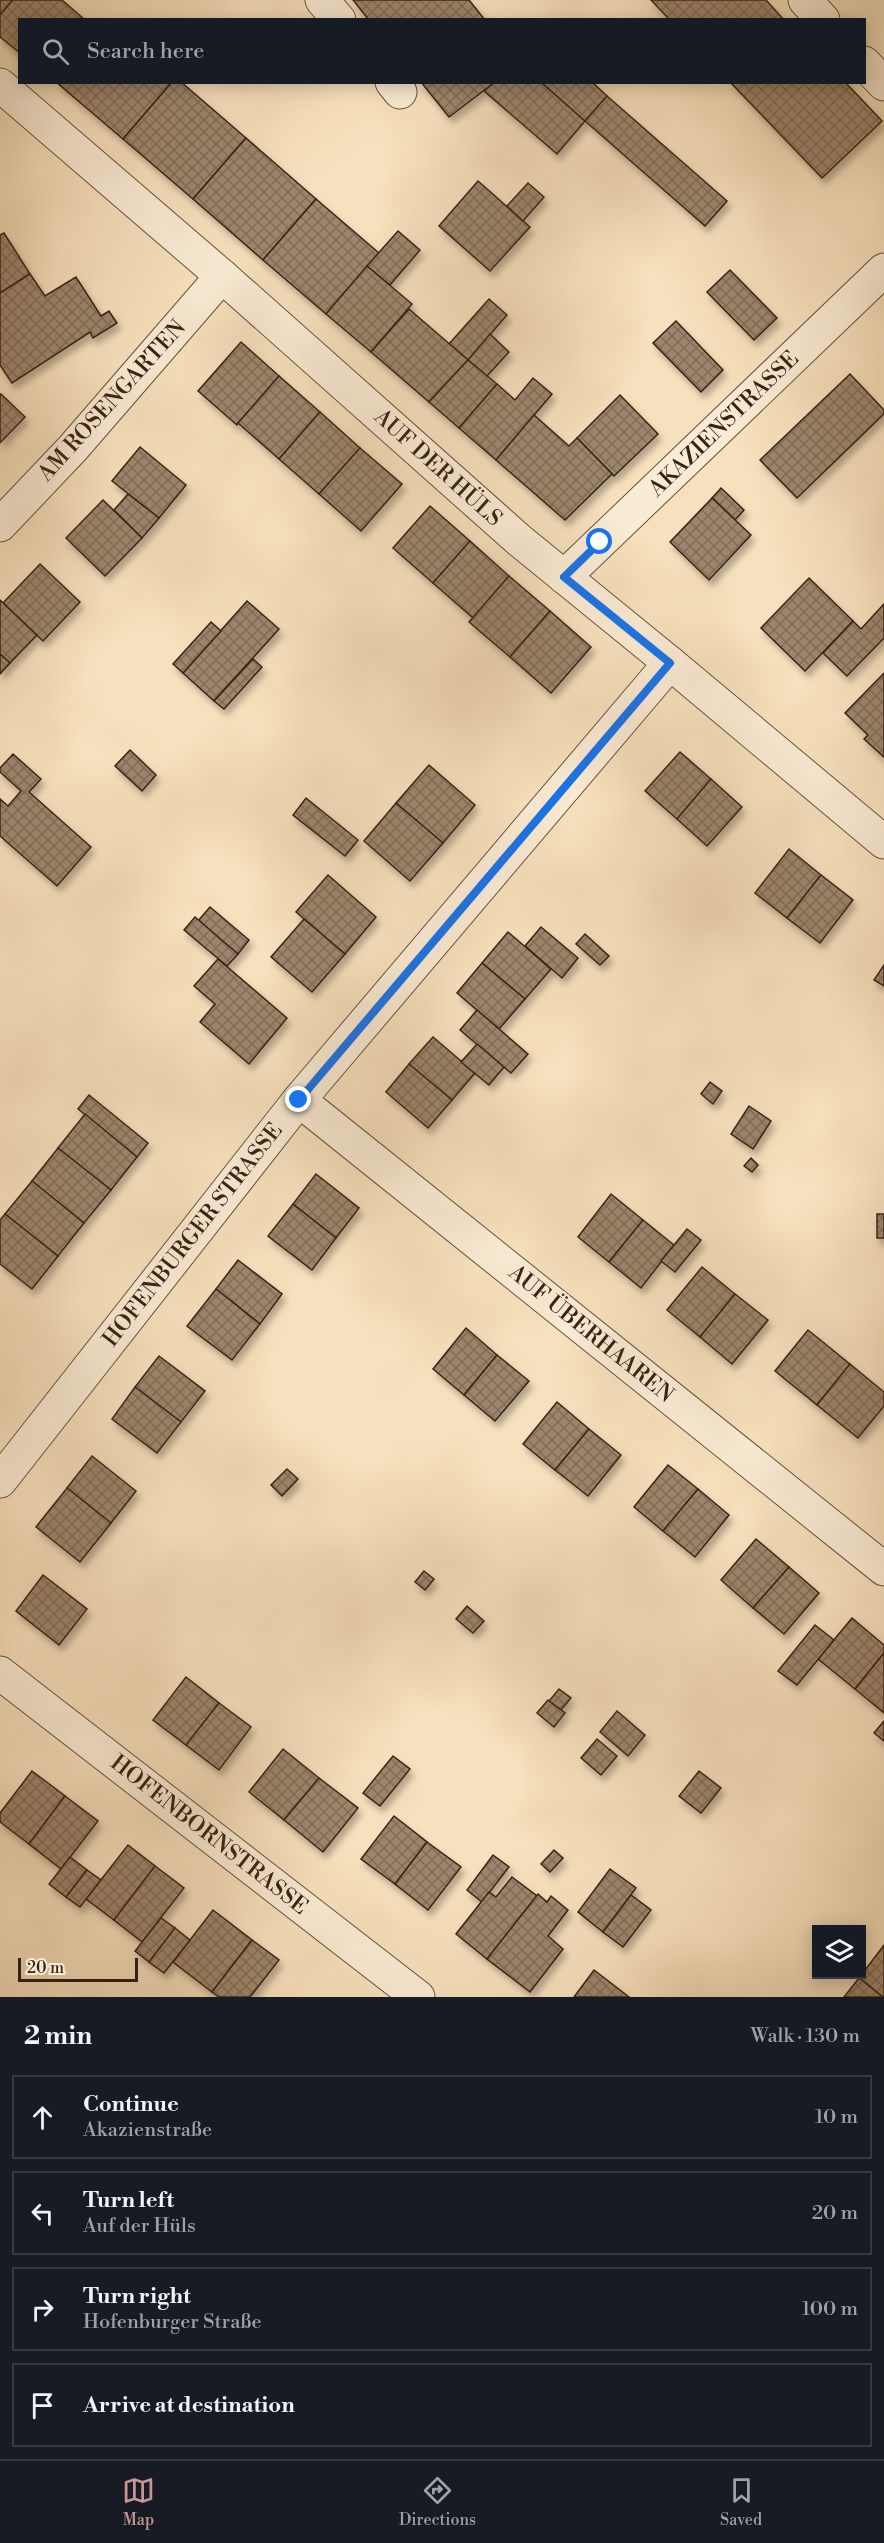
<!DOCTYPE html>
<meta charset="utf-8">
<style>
:root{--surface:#171b24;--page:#20242c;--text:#f1f3f6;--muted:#9ea1a6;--line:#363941;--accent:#c59692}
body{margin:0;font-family:"Libre Bodoni",serif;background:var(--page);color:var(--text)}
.controls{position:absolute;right:18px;bottom:18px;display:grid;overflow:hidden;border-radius:0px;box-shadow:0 3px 15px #0003}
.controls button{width:54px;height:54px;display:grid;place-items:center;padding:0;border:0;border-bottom:2px solid var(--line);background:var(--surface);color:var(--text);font:30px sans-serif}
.scale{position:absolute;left:18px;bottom:15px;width:120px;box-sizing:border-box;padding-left:6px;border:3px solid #392215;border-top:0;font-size:16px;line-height:21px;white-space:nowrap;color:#392215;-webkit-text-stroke:4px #faebd4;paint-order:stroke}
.stop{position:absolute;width:18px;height:18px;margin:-14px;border:4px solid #1a73e8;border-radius:50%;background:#fff}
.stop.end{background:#1a73e8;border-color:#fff;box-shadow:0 2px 6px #0008}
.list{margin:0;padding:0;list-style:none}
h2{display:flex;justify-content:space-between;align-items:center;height:78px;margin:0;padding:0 24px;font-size:26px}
h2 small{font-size:20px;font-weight:400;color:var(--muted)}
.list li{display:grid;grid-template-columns:39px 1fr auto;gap:18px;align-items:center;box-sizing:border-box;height:84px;margin:0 12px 12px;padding:0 12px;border:2px solid var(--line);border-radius:0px}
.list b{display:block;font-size:22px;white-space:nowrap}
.list p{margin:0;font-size:20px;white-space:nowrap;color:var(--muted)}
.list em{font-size:20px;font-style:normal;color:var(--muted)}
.icon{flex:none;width:33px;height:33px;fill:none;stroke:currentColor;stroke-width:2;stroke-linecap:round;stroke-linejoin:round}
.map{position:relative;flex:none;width:884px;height:1997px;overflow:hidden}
.search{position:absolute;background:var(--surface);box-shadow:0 3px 15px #0003;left:18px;right:18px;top:18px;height:66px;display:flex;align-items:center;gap:15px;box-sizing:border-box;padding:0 21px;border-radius:0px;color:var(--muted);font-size:22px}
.sheet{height:462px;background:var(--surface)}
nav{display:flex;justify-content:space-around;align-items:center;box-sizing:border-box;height:84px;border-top:2px solid var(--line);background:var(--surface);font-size:16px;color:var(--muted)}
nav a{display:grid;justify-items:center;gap:3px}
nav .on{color:var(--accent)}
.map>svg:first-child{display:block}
.building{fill:url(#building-cross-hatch);stroke:#392215;stroke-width:1.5;filter:url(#shadow)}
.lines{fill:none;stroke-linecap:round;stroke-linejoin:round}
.minor-casing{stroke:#68523f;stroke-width:35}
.minor{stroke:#faebd4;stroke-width:33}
.route{stroke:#1a73e8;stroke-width:8}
.labels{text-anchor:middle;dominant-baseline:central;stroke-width:4.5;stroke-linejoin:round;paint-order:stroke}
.street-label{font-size:22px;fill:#392215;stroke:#faebd4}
</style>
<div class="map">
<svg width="884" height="1997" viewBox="0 0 884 1997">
<defs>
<pattern id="building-cross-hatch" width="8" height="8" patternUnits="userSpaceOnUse" patternTransform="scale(1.5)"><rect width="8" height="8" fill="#9c856c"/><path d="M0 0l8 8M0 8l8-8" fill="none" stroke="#806c58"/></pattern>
<filter id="shadow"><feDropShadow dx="3.5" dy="6" stdDeviation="3" flood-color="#0004"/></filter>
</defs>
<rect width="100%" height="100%" fill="#f7e0bd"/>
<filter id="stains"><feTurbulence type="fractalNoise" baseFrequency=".00333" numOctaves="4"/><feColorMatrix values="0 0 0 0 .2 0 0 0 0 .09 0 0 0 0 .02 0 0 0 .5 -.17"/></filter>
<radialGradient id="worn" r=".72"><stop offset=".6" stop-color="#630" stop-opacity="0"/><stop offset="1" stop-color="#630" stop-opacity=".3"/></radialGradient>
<g class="building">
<path d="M0,0H13L0,15Z"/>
<path d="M13,0H62L85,20H20V53L0,37V15Z"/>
<path d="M353,0H469L485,20H369Z"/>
<path d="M651,0H766L784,20H670Z"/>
<path d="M56,82H172L123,139Z"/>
<path d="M172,82H181L246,138L193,199L123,139Z"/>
<path d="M421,82H495L449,117Z"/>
<path d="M495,82H541L585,121L557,154L484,91Z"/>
<path d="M541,82H592L607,96L585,121Z"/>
<path d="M730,82H845L882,121L822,178Z"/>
<path d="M607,96L727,201L705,226L585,121Z"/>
<path d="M246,138L316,199L263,260L193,199Z"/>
<path d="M478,181L530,227L490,271L439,226Z"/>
<path d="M528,183L544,197L523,221L507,206Z"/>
<path d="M316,199L379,253L326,314L263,260Z"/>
<path d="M398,231L420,250L390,285L367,266Z"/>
<path d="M4,233L30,274L0,293V235Z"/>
<path d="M367,266L412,304L371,352L326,314Z"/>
<path d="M730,270L777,318L754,340L707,292Z"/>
<path d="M30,274L45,296L76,277L101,316L109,311L117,323L93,338L90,332L12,383L0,365V293Z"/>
<path d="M489,299L507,315L468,360L449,344Z"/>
<path d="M409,309L468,360L429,402L371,352Z"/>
<path d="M676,321L723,370L701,392L653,343Z"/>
<path d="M490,334L509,352L487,376L468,360Z"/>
<path d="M241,342L279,376L237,425L198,391Z"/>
<path d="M468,360L497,384L459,428L429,402Z"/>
<path d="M850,374L884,410V414L797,498L760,460Z"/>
<path d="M279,376L320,412L279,459L238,423Z"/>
<path d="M533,378L552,394L496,460L459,428L497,384L515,400Z"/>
<path d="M1,394L25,417L0,443V394Z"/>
<path d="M620,395L658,434L614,476L577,438Z"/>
<path d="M320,412L360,448L319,494L279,459Z"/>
<path d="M534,415L569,446L577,438L612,474L565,520L496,460Z"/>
<path d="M140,447L186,485L159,518L112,481Z"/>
<path d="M360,448L402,484L361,531L319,494Z"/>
<path d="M721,488L744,510L735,520L712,498Z"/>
<path d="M128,494L159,518L142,538L114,510Z"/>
<path d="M712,498L751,535L709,580L670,542Z"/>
<path d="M103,500L142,538L105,576L66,538Z"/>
<path d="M430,506L470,541L433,583L393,548Z"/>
<path d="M470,541L509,576L473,618L433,583Z"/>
<path d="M40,564L80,602L43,641L3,603Z"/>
<path d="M509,576L550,611L510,657L469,622Z"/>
<path d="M809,578L853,621L805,671L761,628Z"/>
<path d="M0,600L37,635L10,663L0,654Z"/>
<path d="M247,601L279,629L214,701L183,673Z"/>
<path d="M884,604V638L847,676L823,653L853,621L861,629Z"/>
<path d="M550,611L591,647L551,693L510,657Z"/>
<path d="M211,622L221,631L183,673L173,664Z"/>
<path d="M0,654L10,663L0,674Z"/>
<path d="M253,659L262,667L224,709L214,701Z"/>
<path d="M884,673V757L864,739L868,735L845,713Z"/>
<path d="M130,750L156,775L142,791L115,766Z"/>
<path d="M680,752L711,779L677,819L645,791Z"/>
<path d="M13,754L41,779L29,792L91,847L57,886L0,836V799L8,806L21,791L0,772V768Z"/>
<path d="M429,765L475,805L443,843L396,803Z"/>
<path d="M711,779L742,807L707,846L677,819Z"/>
<path d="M306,798L358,840L345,856L293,815Z"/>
<path d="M396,803L443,843L410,881L364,841Z"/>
<path d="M789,849L821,875L787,918L755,893Z"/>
<path d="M328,875L376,917L345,954L296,912Z"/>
<path d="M821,875L853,900L820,943L787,918Z"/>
<path d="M210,907L249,940L238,954L198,921Z"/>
<path d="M195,917L238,954L227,966L184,930Z"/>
<path d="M304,919L345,954L312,992L271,957Z"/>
<path d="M541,927L578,958L562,978L525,946Z"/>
<path d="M508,932L551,969L525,999L482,963Z"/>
<path d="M585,934L609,956L600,965L576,944Z"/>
<path d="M218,959L287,1018L249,1064L200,1022L215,1004L194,986Z"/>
<path d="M482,963L525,999L499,1029L457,993Z"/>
<path d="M884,965V986L874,980Z"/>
<path d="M477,1010L528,1054L511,1073L460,1030Z"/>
<path d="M433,1037L475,1073L452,1100L409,1064Z"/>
<path d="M477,1044L504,1067L489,1085L461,1062Z"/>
<path d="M409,1064L452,1100L428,1128L386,1092Z"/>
<path d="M710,1082L722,1091L713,1104L701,1094Z"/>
<path d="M89,1095L148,1143L137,1157L78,1109Z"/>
<path d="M749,1106L771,1121L753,1149L731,1134Z"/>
<path d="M85,1114L137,1157L111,1190L58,1148Z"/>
<path d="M58,1148L111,1190L84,1223L32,1181Z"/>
<path d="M751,1158L758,1165L752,1172L744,1166Z"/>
<path d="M316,1174L359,1208L336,1238L293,1204Z"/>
<path d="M32,1181L84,1223L58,1256L5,1214Z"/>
<path d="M611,1194L643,1220L609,1262L578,1237Z"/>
<path d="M293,1204L336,1238L312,1270L268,1236Z"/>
<path d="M5,1214L58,1256L32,1289L0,1264V1220Z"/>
<rect x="877" y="1214" width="7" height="24"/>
<path d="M643,1220L674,1245L641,1288L609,1262Z"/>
<path d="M687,1229L701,1240L675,1272L661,1261Z"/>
<path d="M238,1260L282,1294L260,1324L216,1289Z"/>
<path d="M702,1267L735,1294L700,1337L667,1310Z"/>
<path d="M216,1289L260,1324L232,1360L187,1326Z"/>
<path d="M735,1294L768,1320L732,1364L700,1337Z"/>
<path d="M466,1328L497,1355L464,1395L433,1369Z"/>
<path d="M808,1330L850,1364L817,1405L775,1371Z"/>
<path d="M497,1355L529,1381L495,1421L464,1395Z"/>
<path d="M159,1356L205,1391L181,1422L135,1387Z"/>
<path d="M850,1364L884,1392V1406L858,1438L817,1405Z"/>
<path d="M135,1387L181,1422L157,1453L112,1419Z"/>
<path d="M557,1402L589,1429L555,1470L523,1444Z"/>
<path d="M589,1429L621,1455L588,1496L555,1470Z"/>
<path d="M92,1456L136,1491L111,1523L67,1488Z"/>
<path d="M668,1465L698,1489L663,1531L634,1507Z"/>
<path d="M287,1469L298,1479L282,1496L271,1485Z"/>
<path d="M67,1488L111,1523L80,1562L36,1527Z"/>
<path d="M698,1489L729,1515L695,1557L663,1531Z"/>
<path d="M756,1539L789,1567L753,1608L721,1580Z"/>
<path d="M789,1567L819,1593L784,1634L753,1608Z"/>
<path d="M424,1571L434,1579L425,1590L415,1582Z"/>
<path d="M43,1575L87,1609L59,1645L16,1611Z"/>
<path d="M467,1606L484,1621L473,1633L456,1619Z"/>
<path d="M852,1618L884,1645V1653L855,1689L818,1659Z"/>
<path d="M815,1625L834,1640L797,1685L778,1671Z"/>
<path d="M884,1653V1713L855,1689Z"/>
<path d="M186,1677L219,1703L186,1745L153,1720Z"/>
<path d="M559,1689L571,1698L561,1710L549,1701Z"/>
<path d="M548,1700L565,1713L554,1727L537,1713Z"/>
<path d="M219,1703L251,1727L219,1770L186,1745Z"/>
<path d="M617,1711L645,1735L628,1756L600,1732Z"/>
<path d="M884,1721V1741L874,1733Z"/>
<path d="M597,1739L617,1756L601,1775L581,1758Z"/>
<path d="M283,1749L319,1778L284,1820L249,1792Z"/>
<path d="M393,1756L410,1769L380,1806L363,1793Z"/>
<path d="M32,1771L65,1796L29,1844L0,1822V1813Z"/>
<path d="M699,1771L721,1788L701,1813L679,1796Z"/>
<path d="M319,1778L358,1808L323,1852L284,1820Z"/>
<path d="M65,1796L98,1821L61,1869L29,1844Z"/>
<path d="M394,1816L427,1842L395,1884L361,1859Z"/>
<path d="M427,1842L461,1867L428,1910L395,1884Z"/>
<path d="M128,1845L155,1866L114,1920L86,1899Z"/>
<path d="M554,1850L563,1858L550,1872L541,1864Z"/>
<path d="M493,1855L509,1867L482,1902L467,1890Z"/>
<path d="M70,1857L87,1870L66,1897L49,1884Z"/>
<path d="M155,1866L184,1888L142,1942L114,1920Z"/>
<path d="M610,1869L636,1888L603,1932L578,1912Z"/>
<path d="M87,1870L101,1880L80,1907L66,1897Z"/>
<path d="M512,1877L537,1896L487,1959L456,1934L489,1892L496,1897Z"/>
<path d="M538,1894L547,1902L551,1896L568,1910L548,1936L563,1949L530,1992L487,1959Z"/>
<path d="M631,1895L651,1910L623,1947L603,1932Z"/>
<path d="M213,1910L252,1940L212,1992L173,1962Z"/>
<path d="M161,1918L175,1928L149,1962L135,1951Z"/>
<path d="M175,1928L190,1940L164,1973L149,1962Z"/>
<path d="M252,1940L279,1960L250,1997H219L212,1992Z"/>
<path d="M884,1945V1997H883L859,1978Z"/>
<path d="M594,1970L629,1997H574Z"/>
<path d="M859,1978L883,1997H844Z"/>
</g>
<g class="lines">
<defs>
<g id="minor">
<path d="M322,0L339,20"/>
<path d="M805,0L823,20"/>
<path d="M864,63L884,84"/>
<path d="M392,82L400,92"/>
<path d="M0,85L222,276L519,540L670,663L884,842"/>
<path d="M0,525L73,448L222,276"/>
<path d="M564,577L884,270"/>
<path d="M299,1100L884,1569"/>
<path d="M0,1481L299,1100L670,663"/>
<path d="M0,1673L418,1997"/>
</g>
</defs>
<use href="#minor" class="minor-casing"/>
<use href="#minor" class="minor"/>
</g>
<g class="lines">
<path class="route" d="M299,1100L670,663L564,577L600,542"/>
</g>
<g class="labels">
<g class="street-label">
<text transform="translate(112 401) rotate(-48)">AM ROSENGARTEN</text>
<text transform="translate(724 424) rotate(-44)">AKAZIENSTRASSE</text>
<text transform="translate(438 468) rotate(42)">AUF DER HÜLS</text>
<text transform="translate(193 1235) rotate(-52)">HOFENBURGER STRASSE</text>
<text transform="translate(591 1334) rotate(39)">AUF ÜBERHAAREN</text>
<text transform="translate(209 1835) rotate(38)">HOFENBORNSTRASSE</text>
</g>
</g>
<rect width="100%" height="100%" filter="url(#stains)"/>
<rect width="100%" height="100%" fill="url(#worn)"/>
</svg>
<div class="controls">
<button><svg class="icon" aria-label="layers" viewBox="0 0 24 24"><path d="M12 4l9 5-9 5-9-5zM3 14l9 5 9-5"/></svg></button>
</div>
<div class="scale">20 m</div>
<div class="stop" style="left:600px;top:542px"></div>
<div class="stop end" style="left:299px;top:1100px"></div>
<div class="search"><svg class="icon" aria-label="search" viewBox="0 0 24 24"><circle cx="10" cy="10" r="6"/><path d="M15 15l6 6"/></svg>Search here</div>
</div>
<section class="sheet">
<h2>2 min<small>Walk · 130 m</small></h2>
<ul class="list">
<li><svg class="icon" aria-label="ahead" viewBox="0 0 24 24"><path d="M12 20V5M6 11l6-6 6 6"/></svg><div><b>Continue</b><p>Akazienstraße</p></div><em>10 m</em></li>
<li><svg class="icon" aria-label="left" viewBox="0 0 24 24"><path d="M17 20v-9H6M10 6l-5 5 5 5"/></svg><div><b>Turn left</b><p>Auf der Hüls</p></div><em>20 m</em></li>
<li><svg class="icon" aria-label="right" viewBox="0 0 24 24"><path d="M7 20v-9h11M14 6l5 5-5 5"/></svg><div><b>Turn right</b><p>Hofenburger Straße</p></div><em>100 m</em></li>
<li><svg class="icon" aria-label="arrive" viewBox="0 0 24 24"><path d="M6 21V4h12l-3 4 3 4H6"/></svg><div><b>Arrive at destination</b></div></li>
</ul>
</section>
<nav>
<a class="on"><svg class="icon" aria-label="map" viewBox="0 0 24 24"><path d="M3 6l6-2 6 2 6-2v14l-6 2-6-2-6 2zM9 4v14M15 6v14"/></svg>Map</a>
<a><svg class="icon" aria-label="directions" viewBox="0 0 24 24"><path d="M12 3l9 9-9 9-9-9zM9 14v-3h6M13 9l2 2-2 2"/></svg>Directions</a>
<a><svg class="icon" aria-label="saved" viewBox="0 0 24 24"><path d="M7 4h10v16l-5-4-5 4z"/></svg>Saved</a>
</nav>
